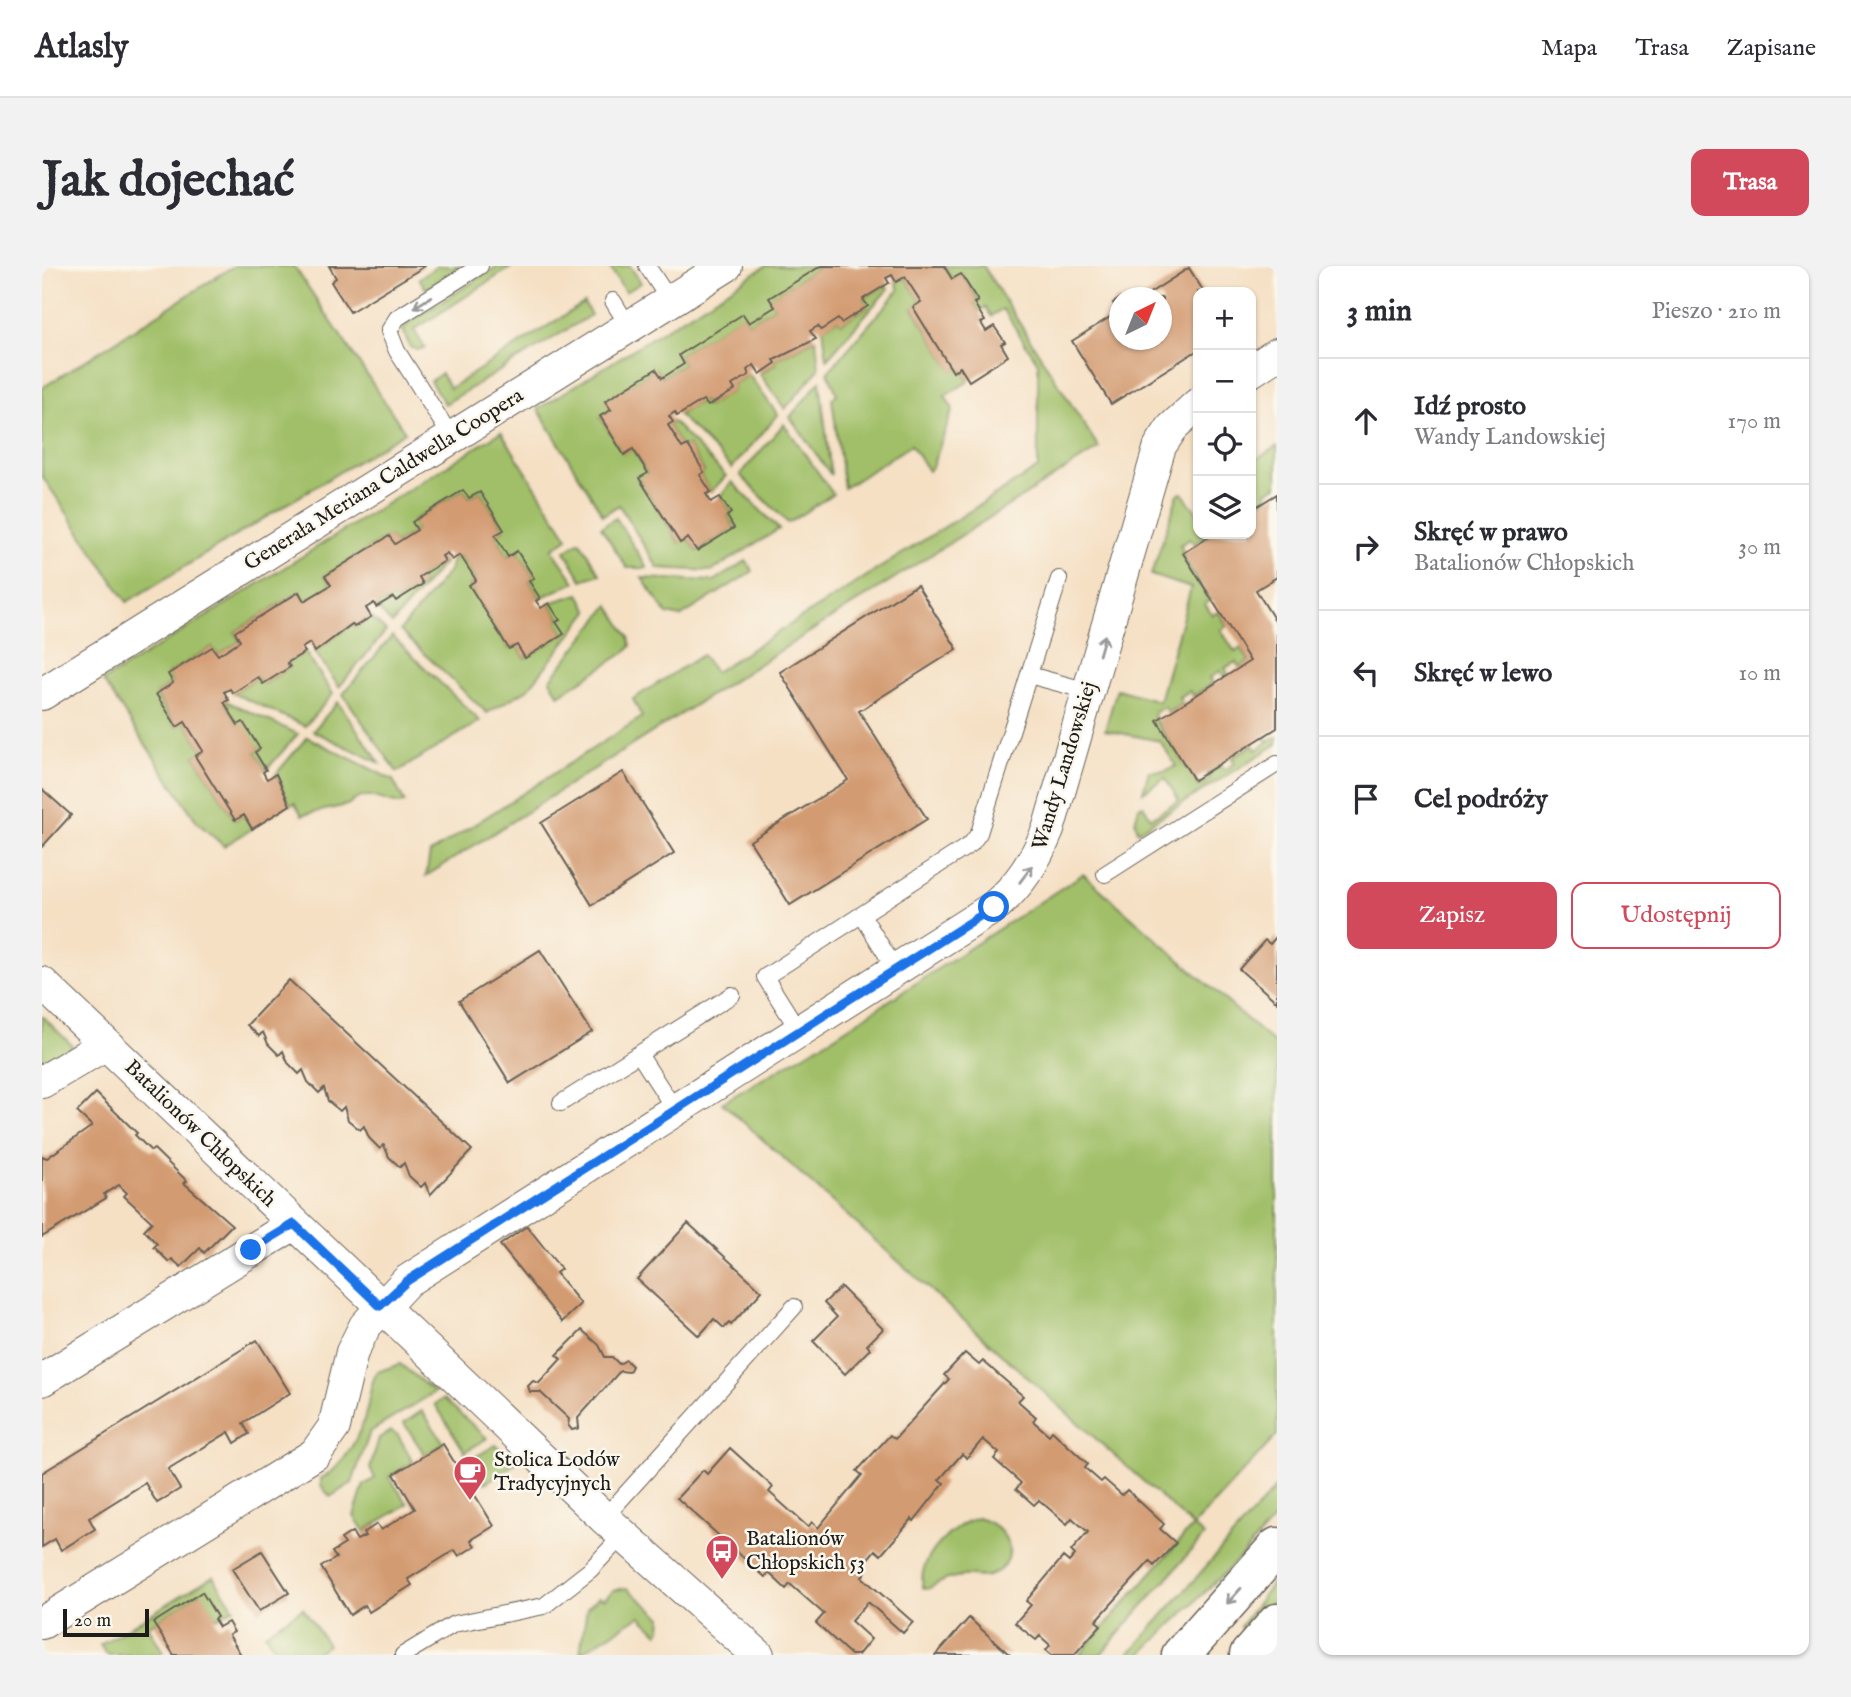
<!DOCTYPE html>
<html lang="pl">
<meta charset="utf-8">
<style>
:root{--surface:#fff;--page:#f2f2f3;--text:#2b2b33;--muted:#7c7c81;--line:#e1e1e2;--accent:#d1495b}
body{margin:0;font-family:"IM FELL English",serif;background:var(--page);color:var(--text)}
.controls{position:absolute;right:21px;top:21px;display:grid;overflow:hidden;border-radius:14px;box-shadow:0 2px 5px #0004}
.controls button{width:63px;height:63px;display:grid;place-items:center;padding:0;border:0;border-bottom:2px solid var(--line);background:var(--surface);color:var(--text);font:35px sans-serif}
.compass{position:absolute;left:1067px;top:21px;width:63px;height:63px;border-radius:50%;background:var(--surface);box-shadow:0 2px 5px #0004;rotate:43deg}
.scale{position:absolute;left:21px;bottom:18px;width:86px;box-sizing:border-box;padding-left:7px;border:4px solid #1c1c1c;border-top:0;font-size:19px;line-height:24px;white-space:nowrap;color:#1c1c1c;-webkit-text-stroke:5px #fbf7ec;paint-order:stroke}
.stop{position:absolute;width:21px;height:21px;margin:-16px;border:5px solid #1a73e8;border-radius:50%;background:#fff}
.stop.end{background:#1a73e8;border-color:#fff;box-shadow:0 2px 7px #0008}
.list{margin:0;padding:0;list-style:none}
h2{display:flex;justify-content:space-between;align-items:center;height:91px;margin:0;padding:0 28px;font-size:30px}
h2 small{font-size:23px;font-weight:400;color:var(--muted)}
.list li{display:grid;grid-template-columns:46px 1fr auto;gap:21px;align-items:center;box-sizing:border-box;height:126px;padding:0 28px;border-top:2px solid var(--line)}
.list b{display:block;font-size:26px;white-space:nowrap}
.list p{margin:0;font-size:23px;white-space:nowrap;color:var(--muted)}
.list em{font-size:23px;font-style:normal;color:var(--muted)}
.actions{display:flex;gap:14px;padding:21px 28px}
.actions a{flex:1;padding:16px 0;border:2px solid var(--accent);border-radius:14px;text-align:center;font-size:24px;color:var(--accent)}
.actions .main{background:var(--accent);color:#fff}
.icon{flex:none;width:38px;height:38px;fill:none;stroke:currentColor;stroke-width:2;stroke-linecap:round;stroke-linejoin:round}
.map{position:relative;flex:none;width:1235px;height:1389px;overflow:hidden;border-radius:14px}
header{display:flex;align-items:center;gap:42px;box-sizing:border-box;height:98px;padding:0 35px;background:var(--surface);border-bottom:2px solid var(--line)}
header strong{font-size:33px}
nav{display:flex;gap:38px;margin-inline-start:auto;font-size:24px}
.intro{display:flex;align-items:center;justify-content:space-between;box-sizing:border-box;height:168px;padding:0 42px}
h1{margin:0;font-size:49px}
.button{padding:18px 32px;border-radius:14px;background:var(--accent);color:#fff;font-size:24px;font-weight:700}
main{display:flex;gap:42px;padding:0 42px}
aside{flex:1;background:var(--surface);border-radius:14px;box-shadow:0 2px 5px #0004}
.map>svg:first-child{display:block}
.green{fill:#a0bf67;stroke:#5e6e42;stroke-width:2}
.building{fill:#d39b72}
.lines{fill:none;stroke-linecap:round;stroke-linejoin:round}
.lane-casing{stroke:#686157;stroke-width:18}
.street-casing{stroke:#686157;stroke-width:34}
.secondary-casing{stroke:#686157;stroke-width:41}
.lane{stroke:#fff;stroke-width:16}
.street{stroke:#fff;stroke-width:32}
.secondary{stroke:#fff;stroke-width:38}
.oneway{stroke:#999}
.route{stroke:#1a73e8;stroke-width:9}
.labels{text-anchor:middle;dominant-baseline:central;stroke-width:5;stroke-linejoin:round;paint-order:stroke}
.street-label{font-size:21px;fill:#1c1c1c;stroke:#fbf7ec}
.poi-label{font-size:21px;fill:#1c1c1c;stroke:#fbf7ec;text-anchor:start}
</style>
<header>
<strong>Atlasly</strong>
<nav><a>Mapa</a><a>Trasa</a><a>Zapisane</a></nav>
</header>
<div class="intro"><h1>Jak dojechać</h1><a class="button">Trasa</a></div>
<main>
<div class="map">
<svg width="1235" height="1389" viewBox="0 0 1235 1389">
<rect width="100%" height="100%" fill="#fbf7ec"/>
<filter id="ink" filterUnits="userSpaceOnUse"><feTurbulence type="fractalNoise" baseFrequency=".0143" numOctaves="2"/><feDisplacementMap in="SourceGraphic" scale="14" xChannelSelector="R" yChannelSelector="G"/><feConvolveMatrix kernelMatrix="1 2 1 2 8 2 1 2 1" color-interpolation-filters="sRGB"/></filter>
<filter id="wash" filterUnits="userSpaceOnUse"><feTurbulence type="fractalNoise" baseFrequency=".00686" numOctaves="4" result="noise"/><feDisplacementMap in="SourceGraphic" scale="28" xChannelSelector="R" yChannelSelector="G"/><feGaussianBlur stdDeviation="1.57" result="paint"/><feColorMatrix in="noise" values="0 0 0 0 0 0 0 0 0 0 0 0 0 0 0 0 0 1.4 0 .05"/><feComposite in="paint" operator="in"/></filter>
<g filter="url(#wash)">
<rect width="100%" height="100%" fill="#f5e0c4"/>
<g class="green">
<path d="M192,0H252L363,166L85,336L0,210V122Z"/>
<path d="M396,0H419L384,23L377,12Z"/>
<path d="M456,0H471L372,64L383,82L375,84L368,81L361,64L366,57Z"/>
<path d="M567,0H588L599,17L583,26Z"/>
<path d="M724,0H779L728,32L733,41L707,57L701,49L637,89L642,98L620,112L614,103L564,135L569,144L558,151L582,188L591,183L606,207L598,213L637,277L646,272L655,285L692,262L685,250L689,247L678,231L690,216L737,263L670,305L616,302L577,239L561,249L496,143Z"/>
<path d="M902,0H941L1057,182L384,610L388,587L600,451L591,433L660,389L673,406L996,202V97L961,43L949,50L944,41L937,45L932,37L936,34L920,8L910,13Z"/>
<path d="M863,11L879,36L871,42L911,105L918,101L927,115L903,130L911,143L890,201L886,205L869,179L802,222L790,133L795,128L786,106L857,24L854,16Z"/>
<path d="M844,19L846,23L785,93L781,62L796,53L799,57L825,41L821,33Z"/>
<path d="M542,37L549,49L403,138L388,115L399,108L408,122Z"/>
<path d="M774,73L777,103L743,143L718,108L734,98L732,94Z"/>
<path d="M707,109L736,149L690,202L637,149L661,134L666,140L692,124L690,119Z"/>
<path d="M778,115L789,209L748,151Z"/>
<path d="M631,156L684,210L669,226L658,209L662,205L646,179L640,182L626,159Z"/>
<path d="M742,158L791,228L746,257L698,209Z"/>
<path d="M459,166L526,272L510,283L533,316L498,332L487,315L492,312L475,285L466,291L453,269L462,264L438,226L427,232L421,224L370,255L375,264L353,278L347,270L283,310L289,319L262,335L257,326L193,366L198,375L176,389L170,381L126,408L131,417L114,428L134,461L143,456L161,485L153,490L193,554L202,549L210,563L182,580L156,557L61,415Z"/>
<path d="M1235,180V220L1224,226L1227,231L1216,238L1213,233L1209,235V197Z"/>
<path d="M1140,227L1156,248V268L1167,269L1152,278L1148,273L1138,279L1141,285L1139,287L1168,334L1163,338L1170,349L1176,346L1185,360L1179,364L1193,386L1199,382L1207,395L1197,401L1194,396L1183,402L1186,408L1182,411L1178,405L1168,412L1171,417L1151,430L1148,425L1137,431L1140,437L1126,446L1122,441L1112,447L1113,454L1157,520L1168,513L1165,508L1179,499L1183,504L1193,497L1190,492L1211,479L1214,484L1225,477L1224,471L1227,475L1235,471V478L1096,565L1093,555L1097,541L1101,539L1109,552L1137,534L1123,512L1101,526L1107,505H1123L1134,500L1118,475L1063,464L1075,423L1117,435L1149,322L1109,309L1136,228Z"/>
<path d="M574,252L605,302H585L559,261Z"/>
<path d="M538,275L558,308L540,314L523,285Z"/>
<path d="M418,289L434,314L427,319L467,383L475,379L483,392L522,368L514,356L518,353L507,337L537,328L547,345L486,423L445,447L358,365L407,305L410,294Z"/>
<path d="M403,295L350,358L334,341L351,331L355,335L381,318L377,311Z"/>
<path d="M704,295L711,305L638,351L625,348L600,312L672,315Z"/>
<path d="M567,339L587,371L589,380L585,385L517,429L508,414Z"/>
<path d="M329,351L344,365L297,421L273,386L310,358L313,361Z"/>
<path d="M350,370L438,455L355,506L301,428Z"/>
<path d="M263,386L291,428L263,460L191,427L216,411L222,418L248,401L245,397Z"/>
<path d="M184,435L256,468L224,504L213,486L218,483L196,459L182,436Z"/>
<path d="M296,436L338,497L271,465Z"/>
<path d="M265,471L351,514L363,537L356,538L328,530L318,531L305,539L260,549L253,537L248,539L234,508Z"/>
<path d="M1041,608L1235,780V1169L1151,1260L1162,1270L1058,1389H1037L1151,1260L680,837L793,770Z"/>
<path d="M0,750L31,780L0,801Z"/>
<path d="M358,1098L393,1126L328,1166L310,1217L288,1231L279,1219V1212C303,1202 319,1166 325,1143C328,1129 328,1118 335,1106Z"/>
<path d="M402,1133L445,1172L423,1186L393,1138Z"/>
<path d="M380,1145L402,1177L383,1189L362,1157Z"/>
<path d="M349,1165L356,1169L371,1196L347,1211L366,1238L322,1265L312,1250L322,1219L333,1212L328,1203L337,1172Z"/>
<path d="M454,1179L474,1197L443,1217L428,1194Z"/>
<path d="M1235,1220V1250L1195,1295L1098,1389H1086Z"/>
<path d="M935,1252C964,1258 983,1294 949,1309C940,1313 930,1309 921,1310C908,1311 897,1316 886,1323L881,1322C874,1294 910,1259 935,1252Z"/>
<path d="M171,1310L192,1342L175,1352L159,1327L106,1360L121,1386L116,1389H65L58,1379Z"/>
<path d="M1235,1310V1331L1204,1367L1198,1361Z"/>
<path d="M585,1322L620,1351L619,1363L616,1367L598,1350L538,1387L545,1342L557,1331L562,1333L572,1324Z"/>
<path d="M261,1342L286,1379L270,1389H237L223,1367Z"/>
</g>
<g id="blocks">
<g class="building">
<path d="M287,0H383L308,46L289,16L294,12Z"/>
<path d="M779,0H902L910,13L919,8L936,35L932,37L943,55L939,57L944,65L952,60L963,76L959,78L966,90L927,115L918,101L911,106L871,41L879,36L863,11L854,16L850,9L844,12L847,17L821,33L826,40L799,57L796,53L779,64L776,60L768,65L774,73L732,94L734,97L718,108L712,99L705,104L707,109L690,119L693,124L666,140L661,134L635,150L633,146L627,150L631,156L626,159L640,182L646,179L662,206L658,209L669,226L664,228L669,236L678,231L689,247L685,250L692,262L655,285L646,272L638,277L597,212L606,207L591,183L582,189L558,150L569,144L563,135L614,103L620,112L642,98L637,89L701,48L707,57L733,41L727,32Z"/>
<path d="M1147,2L1162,26H1156V84L1069,138L1030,75L1076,46L1071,37L1078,33V74H1120V32H1100Z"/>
<path d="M421,224L427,232L438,226L462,264L453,269L466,291L475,285L492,312L487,315L498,332L494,335L499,342L507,337L518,354L514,356L522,368L483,392L475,379L467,383L427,319L434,314L418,289L410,294L405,287L400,290L403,295L377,311L381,318L354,335L351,331L334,341L332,337L324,342L329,351L312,361L310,358L273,386L268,377L260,382L263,386L245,397L248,401L221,418L216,411L191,427L188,423L182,426L187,434L182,436L196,459L201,456L218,483L213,486L224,504L221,506L223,510L225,513L234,508L248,539L210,563L202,549L193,554L153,490L161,485L143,456L135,461L114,428L131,417L126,408L170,381L176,389L198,375L193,366L257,326L262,335L289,319L283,310L347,270L353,278L375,264L370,256Z"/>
<path d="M1235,228V311L1214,324L1235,358V462L1152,514L1115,454L1208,395L1141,287L1171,268H1209V244Z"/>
<path d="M875,319L915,383L817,445L885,553L748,639L708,575L806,514L738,406Z"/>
<path d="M581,506L632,587L550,639L499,557Z"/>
<path d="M0,523L29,549L0,581Z"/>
<path d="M1235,670V736L1197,703L1223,674L1228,678Z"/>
<path d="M498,684L550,766L468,817L417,735Z"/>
<path d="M247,714L430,884L388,929L383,917L379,921L367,910L362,897L358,901L347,891L342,879L338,883L327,872L322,860L318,864L306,854L302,841L298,845L286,835L282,822L277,827L266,816L261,804L257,808L246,797L241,785L237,789L226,778L221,766L217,770L205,759Z"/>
<path d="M54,827L95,867L93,869L109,885L112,883L145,915L142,917L190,959L162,987L158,982L139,1001L130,993L127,996L112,981L115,978L102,964L110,956L82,930L85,927L77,919L62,928L64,932L0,971V890L5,892L50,860L35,846Z"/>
<path d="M646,957L720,1025L689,1059L687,1057L682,1062L672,1053L657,1070L595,1013Z"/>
<path d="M485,960L519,1003L514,1007L539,1038L520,1056L458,979Z"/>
<path d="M799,1021L841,1063L825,1079L828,1083L803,1108L771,1075L795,1051L782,1037Z"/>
<path d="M540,1064L557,1079L563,1091H570L577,1098L584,1094L590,1100L587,1106L578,1105L536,1152L537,1162L530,1164L526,1159L527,1153L498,1126H488L486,1120L491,1115L497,1117L519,1093L515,1089Z"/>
<path d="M215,1074L248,1127L201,1157L207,1168L193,1177L187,1166L126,1203L138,1223L115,1237L103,1217L47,1252L53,1263L19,1284L13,1273L0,1281V1207Z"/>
<path d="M923,1087L937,1099L941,1095L981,1130L976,1135L994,1151L991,1155L1007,1169L1010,1165L1046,1198L1043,1202L1059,1216L1062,1213L1080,1229L1085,1224L1122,1258L1118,1263L1134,1277L1112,1300L1108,1295L1054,1355L1059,1359L1032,1389H1010L1004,1384L1008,1379L998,1370L994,1374L973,1357L989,1339L984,1335L1021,1291L1027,1296L1033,1289L1029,1285L1046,1266L1030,1252L1025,1258L997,1234L992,1239L974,1223L979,1217L952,1193L957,1187L941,1173L925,1192L920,1188L897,1214L902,1217L872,1255L870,1253L839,1289L833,1284L819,1301L824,1305L820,1311L871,1356L861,1367L826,1336L809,1355L829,1373L816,1389H809L774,1357L782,1348L748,1318L744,1323L727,1307L723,1311L635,1232L661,1204L665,1208L688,1182L731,1221L727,1226L766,1261L770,1256L776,1262L820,1209L815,1205L848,1169L853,1173L907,1113L902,1109Z"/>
<path d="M401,1178L452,1260L429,1274L433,1280L417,1290L413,1284L366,1313L370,1319L327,1346L323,1339L308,1349L279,1301L294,1292L290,1286L303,1278L299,1273L310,1266L315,1274L323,1270L321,1267L335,1258L339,1264L373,1243L352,1208Z"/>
<path d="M220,1285L247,1327L217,1345L190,1303Z"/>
<path d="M160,1326L175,1351L172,1353L177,1361L186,1356L192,1366L187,1369L199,1389H132L111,1357Z"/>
<path d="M927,1352L968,1389H894Z"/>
</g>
</g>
</g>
<g filter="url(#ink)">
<use href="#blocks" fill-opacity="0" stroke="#686157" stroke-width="2"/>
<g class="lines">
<defs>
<g id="lane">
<path d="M605,0L628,35"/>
<path d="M571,35L587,61"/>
<path d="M410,172L355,85L347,65L355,52L438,0"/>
<path d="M987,409L1046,425"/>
<path d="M1063,608L1235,498"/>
<path d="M820,649L854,704"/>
<path d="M757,765L723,711L929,578L937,567L1017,313"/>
<path d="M597,788L633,844"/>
<path d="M519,837L690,729"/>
<path d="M562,1252L752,1041"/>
<path d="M361,1389L412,1358L502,1340L548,1304L581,1269"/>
</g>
<g id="street">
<path d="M1209,105L1235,88"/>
<path d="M0,428L684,0"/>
<path d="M0,717L562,1252L716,1389"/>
<path d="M0,816L64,778"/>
<path d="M0,1114L252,958"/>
<path d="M0,1357L273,1188L292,1161L310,1086L323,1060L365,1015L952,641C978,619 993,595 1006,564L1118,180L1130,162L1156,138"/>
</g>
<g id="secondary">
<path d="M1139,1389L1235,1281"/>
<path d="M1207,1389L1235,1357"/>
</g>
</defs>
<use href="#lane" class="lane-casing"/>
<use href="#street" class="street-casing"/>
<use href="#secondary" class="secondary-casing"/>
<use href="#lane" class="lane"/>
<use href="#street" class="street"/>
<use href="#secondary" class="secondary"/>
</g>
<defs><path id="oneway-shaft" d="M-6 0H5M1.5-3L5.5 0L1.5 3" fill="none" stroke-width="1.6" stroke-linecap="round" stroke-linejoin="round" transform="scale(1.75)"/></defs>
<g class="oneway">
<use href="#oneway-shaft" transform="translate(381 36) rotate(148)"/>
<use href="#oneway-shaft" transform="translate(1060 379) rotate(-74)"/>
<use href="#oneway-shaft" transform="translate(984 608) rotate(-53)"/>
<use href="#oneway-shaft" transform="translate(1192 1330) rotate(132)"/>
</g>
</g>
<g class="lines" filter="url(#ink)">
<path class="route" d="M209,984L252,958L338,1040L365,1015L952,641"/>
</g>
<defs>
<symbol id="cafe-pin" viewBox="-11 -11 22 30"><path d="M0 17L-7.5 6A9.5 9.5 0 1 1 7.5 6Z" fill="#d1495b" stroke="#fbf7ec"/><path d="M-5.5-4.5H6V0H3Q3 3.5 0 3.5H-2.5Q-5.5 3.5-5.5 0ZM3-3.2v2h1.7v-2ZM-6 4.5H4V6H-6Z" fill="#fff"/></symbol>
<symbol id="bus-pin" viewBox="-11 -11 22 30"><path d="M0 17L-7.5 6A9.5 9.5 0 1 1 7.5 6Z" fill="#d1495b" stroke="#fbf7ec"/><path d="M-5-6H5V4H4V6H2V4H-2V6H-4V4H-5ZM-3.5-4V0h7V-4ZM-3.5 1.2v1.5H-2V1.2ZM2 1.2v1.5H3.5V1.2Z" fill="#fff"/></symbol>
</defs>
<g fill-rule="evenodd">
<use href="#cafe-pin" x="409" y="1187" width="38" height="52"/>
<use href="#bus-pin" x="661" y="1266" width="38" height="52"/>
</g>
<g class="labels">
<g class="street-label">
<text transform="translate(342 214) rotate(-32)">Generała Meriana Caldwella Coopera</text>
<text transform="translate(1023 500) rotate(-73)">Wandy Landowskiej</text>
<text transform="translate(158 868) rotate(44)">Batalionów Chłopskich</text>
</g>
<g class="poi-label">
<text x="452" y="1194">Stolica Lodów<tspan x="452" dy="24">Tradycyjnych</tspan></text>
<text x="704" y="1273">Batalionów<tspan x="704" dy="24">Chłopskich 53</tspan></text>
</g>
</g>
</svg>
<div class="controls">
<button>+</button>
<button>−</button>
<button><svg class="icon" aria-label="locate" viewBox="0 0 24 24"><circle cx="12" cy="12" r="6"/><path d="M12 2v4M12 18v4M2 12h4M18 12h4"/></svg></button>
<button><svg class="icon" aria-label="layers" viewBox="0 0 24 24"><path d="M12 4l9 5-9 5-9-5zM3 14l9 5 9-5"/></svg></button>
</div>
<svg class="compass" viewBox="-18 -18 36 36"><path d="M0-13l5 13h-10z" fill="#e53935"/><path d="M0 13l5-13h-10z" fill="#7c7c81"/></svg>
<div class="scale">20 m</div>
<div class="stop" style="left:952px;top:641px"></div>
<div class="stop end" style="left:209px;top:984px"></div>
</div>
<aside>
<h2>3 min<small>Pieszo · 210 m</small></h2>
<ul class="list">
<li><svg class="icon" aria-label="ahead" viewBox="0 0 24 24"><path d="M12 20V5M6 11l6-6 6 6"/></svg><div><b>Idź prosto</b><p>Wandy Landowskiej</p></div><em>170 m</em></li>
<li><svg class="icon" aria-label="right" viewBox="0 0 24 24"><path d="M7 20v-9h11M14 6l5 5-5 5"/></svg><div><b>Skręć w prawo</b><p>Batalionów Chłopskich</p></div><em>30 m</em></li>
<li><svg class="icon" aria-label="left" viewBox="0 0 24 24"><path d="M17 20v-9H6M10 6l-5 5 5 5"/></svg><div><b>Skręć w lewo</b></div><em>10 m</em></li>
<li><svg class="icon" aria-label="arrive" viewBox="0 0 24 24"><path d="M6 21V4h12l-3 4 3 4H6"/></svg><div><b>Cel podróży</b></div></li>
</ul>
<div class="actions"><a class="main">Zapisz</a><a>Udostępnij</a></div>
</aside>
</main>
